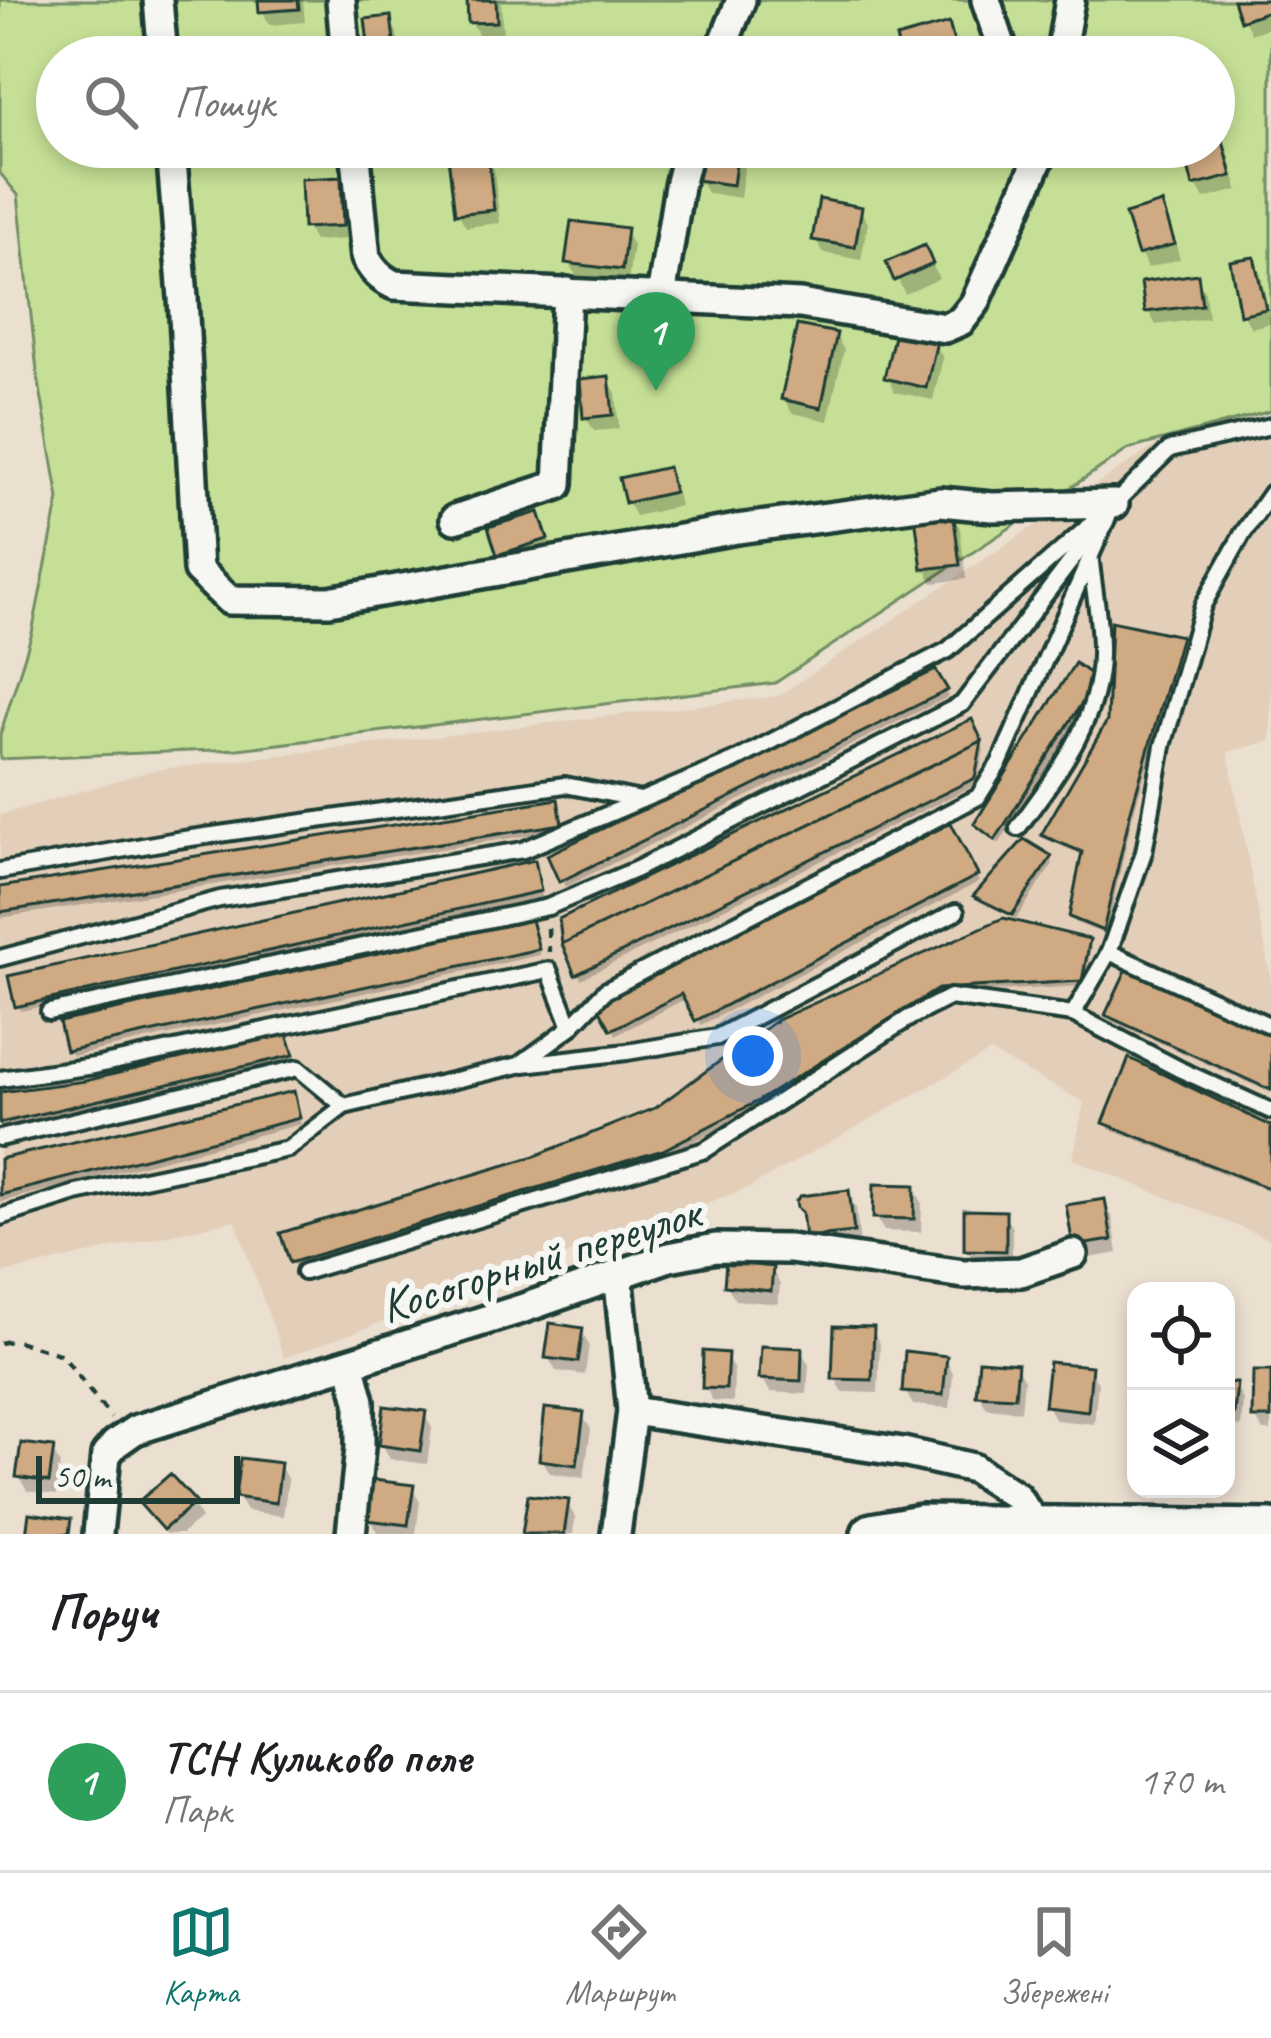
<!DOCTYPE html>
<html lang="uk">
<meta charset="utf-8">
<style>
:root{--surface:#fff;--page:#f6f6f6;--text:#202124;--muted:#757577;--line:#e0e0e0;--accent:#0f766e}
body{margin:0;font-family:Caveat,sans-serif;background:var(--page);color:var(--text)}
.controls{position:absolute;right:36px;bottom:36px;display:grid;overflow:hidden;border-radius:24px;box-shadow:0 6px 18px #0003}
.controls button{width:108px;height:108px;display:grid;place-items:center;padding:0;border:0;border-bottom:3px solid var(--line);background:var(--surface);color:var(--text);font:60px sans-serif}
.scale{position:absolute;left:36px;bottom:30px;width:204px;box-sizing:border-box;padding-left:12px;border:6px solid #1f3d34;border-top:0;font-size:33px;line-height:42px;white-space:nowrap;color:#1f3d34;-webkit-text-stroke:9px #f6f6f2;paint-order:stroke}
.you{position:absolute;left:753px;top:1056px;width:42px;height:42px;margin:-30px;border:9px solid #fff;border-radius:50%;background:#1a73e8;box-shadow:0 0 0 18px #1a73e833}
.badge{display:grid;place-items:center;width:78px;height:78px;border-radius:50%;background:var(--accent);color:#fff;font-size:39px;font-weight:700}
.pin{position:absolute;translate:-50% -99px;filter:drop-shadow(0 3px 6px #0008)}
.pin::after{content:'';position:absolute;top:63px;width:42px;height:36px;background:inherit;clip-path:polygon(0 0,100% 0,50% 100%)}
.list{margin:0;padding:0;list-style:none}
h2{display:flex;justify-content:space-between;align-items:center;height:156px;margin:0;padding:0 48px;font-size:51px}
h2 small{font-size:39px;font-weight:400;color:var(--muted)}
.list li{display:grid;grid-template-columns:78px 1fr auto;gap:36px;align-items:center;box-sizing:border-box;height:180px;padding:0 48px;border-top:3px solid var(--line)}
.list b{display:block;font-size:45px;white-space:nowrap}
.list p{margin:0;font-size:39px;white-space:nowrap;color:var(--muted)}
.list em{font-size:39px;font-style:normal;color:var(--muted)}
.icon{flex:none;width:66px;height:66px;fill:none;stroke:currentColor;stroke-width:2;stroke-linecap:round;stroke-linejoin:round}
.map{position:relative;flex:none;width:1271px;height:1534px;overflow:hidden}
.search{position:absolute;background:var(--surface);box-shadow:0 6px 18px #0003;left:36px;right:36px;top:36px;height:132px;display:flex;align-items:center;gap:30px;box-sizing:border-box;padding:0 42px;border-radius:66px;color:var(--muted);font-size:45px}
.sheet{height:336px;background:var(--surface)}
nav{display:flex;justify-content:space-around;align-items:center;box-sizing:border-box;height:168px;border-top:3px solid var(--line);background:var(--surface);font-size:33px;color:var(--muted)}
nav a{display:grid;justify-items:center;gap:6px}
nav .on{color:var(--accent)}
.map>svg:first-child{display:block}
.built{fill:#e3cfb9}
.green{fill:#c5e096;stroke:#728e65;stroke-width:3;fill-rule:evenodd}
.shadow{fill:#0003}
.building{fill:#d0aa82;stroke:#1f3d34;stroke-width:3}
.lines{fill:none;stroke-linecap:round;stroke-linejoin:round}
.service-casing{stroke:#1f3d34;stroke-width:22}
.minor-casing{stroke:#1f3d34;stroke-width:36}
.secondary-casing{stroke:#1f3d34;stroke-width:48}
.path{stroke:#1f3d34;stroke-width:4.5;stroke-dasharray:9 9;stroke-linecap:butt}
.service{stroke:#f6f6f2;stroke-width:14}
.minor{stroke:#f6f6f2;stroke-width:27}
.secondary{stroke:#f6f6f2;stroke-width:39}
.labels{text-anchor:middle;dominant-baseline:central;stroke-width:12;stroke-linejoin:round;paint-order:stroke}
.street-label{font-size:48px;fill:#1f3d34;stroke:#f6f6f2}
</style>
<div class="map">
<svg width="1271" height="1534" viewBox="0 0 1271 1534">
<rect width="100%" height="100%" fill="#ebdfd0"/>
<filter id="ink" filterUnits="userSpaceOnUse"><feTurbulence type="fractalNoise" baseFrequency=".00833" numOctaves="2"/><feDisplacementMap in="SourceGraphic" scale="24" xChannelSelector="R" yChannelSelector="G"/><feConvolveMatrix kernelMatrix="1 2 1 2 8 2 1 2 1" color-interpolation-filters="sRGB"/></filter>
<g filter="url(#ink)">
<path class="built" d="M1204,413L1271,435V741L1228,752L1271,979V1240L1073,1159L1084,1102L990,1052L748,1188L284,1358L235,1220L0,1274V815L153,770L778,696Z"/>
<path class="green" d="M0,0H1271V411L1129,449L775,683L238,749L0,759V735L32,633L59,499L37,371L18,195L0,173ZM57,57H1214V147H57Z"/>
<g class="shadow">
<path d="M261,0H303L305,22L270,25L262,11Z"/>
<path d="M470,0H501L503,35L479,36L471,22Z"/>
<path d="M1236,0H1271V27L1251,34Z"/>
<path d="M389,19L397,33L400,57H375L372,51Z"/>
<path d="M1220,136L1228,150L1238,190L1204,199L1196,185L1186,147H1214V138Z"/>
<path d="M710,147H725L728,153L736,154L744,168L740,198L707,193L699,179Z"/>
<path d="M486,156L494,170L500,223L466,227L458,213Z"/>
<path d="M339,180L347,194L349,239L314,241L306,227Z"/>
<path d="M1161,207L1169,221L1180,259L1148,268L1140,254Z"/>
<path d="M860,209L868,223L861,260L823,253L815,239Z"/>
<path d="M625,231L633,245L628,283L577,277L568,262Z"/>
<path d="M1253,260L1261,274L1271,323L1251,328L1243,314Z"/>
<path d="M932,263L939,279L905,294L890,264Z"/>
<path d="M1197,278L1205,292L1208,318L1156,325L1148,311Z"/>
<path d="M836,336L844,350L828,421L792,413L784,399Z"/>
<path d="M935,344L943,358L933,400L895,392L887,377Z"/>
<path d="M608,379L616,393L619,429L594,431L586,417Z"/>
<path d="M667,470L675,484L680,506L635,516L627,502Z"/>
<path d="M952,514L960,528L966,579L933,583L925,568Z"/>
<path d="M538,515L546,529L553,554L508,568L500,554L492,529Z"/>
<path d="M1179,639L1183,645L1132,818L1106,935L1076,923L1072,917L1084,856L1048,840L1044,835Z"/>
<path d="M1076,667L1098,687L999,844L977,824Z"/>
<path d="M935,674L948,697L565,887L562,881L551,856Z"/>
<path d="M970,723L984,749L977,784L581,979L578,973Z"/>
<path d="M557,803L563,830L0,918V890Z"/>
<path d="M950,827L979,882L701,1025L687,998L616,1035L602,1006Z"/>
<path d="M1049,858L1053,864L1016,919L980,902L977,897Z"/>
<path d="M537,870L542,897L21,1011L17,1005Z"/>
<path d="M533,929L540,955L72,1056L69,1050Z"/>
<path d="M1088,942L1091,948L1084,986L942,994L761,1107L667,1155L296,1268L292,1262L657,1111L778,1023Z"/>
<path d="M1109,1015L1271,1035V1093L1112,1021Z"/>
<path d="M289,1043L294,1061L0,1130V1095L86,1083Z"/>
<path d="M293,1094L301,1124L0,1202V1162Z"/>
<path d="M1107,1123L1271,1129V1192L1110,1129Z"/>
<path d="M914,1188L922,1202L921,1232L884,1231L876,1217Z"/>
<path d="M848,1194L856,1208L860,1245L816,1250L808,1236Z"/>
<path d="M1104,1202L1112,1216L1118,1253L1084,1259L1076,1245Z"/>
<path d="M1004,1214L1012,1228V1264L975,1263L967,1249Z"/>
<path d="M772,1270L780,1284L778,1304L735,1300L727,1285Z"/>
<path d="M581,1330L589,1345L585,1375L556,1371L548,1357Z"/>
<path d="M872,1330L880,1344L878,1393L843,1392L835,1378Z"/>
<path d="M801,1351L809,1365L807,1394L770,1392L762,1378Z"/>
<path d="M726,1356L734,1370L733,1402L713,1401L705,1387Z"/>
<path d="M945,1359L953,1373L950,1408L913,1405L905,1391Z"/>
<path d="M1016,1365L1024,1380L1021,1411L987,1408L979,1394Z"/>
<path d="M1090,1369L1098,1383L1094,1424L1055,1420L1047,1406Z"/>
<path d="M1271,1374V1431H1263L1255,1417Z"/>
<path d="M1226,1385L1235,1386L1243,1400L1241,1427L1226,1426Z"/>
<path d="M424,1414L432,1428L427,1464L390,1459L382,1444Z"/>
<path d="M582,1415L591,1429L584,1478L550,1473L542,1459Z"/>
<path d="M52,1450L60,1464L56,1495L27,1491L19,1477Z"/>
<path d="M280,1466L288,1480L283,1516L246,1511L238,1497Z"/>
<path d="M412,1488L420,1502L416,1534L378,1533L370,1519Z"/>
<path d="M142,1503L193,1504L201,1518L182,1534H166Z"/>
<path d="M567,1503L575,1517L573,1534H525Z"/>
</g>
<g class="building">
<path d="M258,0H298L299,9L259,12Z"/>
<path d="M467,0H496L497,22L468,23Z"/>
<path d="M1233,0H1270L1271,10L1240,21Z"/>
<path d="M391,16L395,49L369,52L365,19Z"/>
<path d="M949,23L958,57H901L896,38Z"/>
<path d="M768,41L822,43L821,57H767Z"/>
<path d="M1221,133L1232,176L1193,186L1183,147H1214V135Z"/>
<path d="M706,147L738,151L733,185L696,180L700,148Z"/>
<path d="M488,153L494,210L455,214L448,157Z"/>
<path d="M341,177L343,226L303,228L301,179Z"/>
<path d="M819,199L862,207L855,247L812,240Z"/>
<path d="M1162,203L1175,244L1138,255L1125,214Z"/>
<path d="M571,221L627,228L622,270L565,263Z"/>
<path d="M925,245L933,264L894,281L886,262Z"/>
<path d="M1254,257L1266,309L1240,315L1230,261Z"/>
<path d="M1198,274L1202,305L1145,312L1141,282Z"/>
<path d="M797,325L837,333L821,408L781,399Z"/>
<path d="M895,332L937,341L926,388L884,378Z"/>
<path d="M609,376L613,415L583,418L580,379Z"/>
<path d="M668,467L674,492L625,503L619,478Z"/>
<path d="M953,511L960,565L922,569L915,516Z"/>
<path d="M539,512L548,539L497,555L488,527Z"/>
<path d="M1111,621L1181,636L1131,810L1103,931L1069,917L1082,852L1041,835L1107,721Z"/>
<path d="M1075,663L1097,679L995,840L974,824Z"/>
<path d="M936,670L948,690L559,882L547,855Z"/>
<path d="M972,719L982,741L562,944L559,919Z"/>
<path d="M982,741L975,778L575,975L562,944Z"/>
<path d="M558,799L562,824L0,912V887Z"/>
<path d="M951,823L978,875L695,1021L681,994L611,1030L597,1005Z"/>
<path d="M1024,839L1052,856L1012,915L973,896Z"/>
<path d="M535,860L541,891L15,1007L8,976Z"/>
<path d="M1003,918L1090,939L1082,981L938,989L758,1101L663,1150L290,1263L280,1233L535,1156L655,1108L777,1020Z"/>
<path d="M531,920L539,949L66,1051L59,1022Z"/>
<path d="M1128,966L1271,1031V1090L1105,1015Z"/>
<path d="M287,1033L294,1055L0,1123V1092L85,1081Z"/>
<path d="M1129,1058L1271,1126V1189L1103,1123Z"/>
<path d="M294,1091L300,1118L0,1195V1159Z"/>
<path d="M874,1184L915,1185L914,1219L873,1218Z"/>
<path d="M849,1190L854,1232L805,1237L802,1212L797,1208L796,1201L800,1196Z"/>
<path d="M1105,1199L1112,1240L1073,1246L1066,1205Z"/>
<path d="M964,1210L1006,1211V1251L964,1250Z"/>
<path d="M726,1262L773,1267L771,1291L724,1286Z"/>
<path d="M550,1323L583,1328L578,1362L545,1358Z"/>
<path d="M834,1326L874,1327L872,1380L832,1379Z"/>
<path d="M761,1346L802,1348L801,1381L759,1379Z"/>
<path d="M703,1351L728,1353L726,1389L702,1388Z"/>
<path d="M905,1351L947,1356L943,1395L902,1392Z"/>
<path d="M979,1360L1018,1363L1015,1397L976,1395Z"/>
<path d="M1049,1362L1092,1366L1088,1411L1044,1406Z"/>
<path d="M1253,1371H1271V1418H1252Z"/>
<path d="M1129,1373L1136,1374V1404L1126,1403Z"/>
<path d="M1226,1382L1237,1383L1234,1414H1226Z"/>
<path d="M384,1406L426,1411L420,1451L379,1445Z"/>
<path d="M545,1408L584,1412L577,1465L539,1460Z"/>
<path d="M21,1443L54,1447L49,1482L16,1477Z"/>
<path d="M240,1458L281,1463L276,1503L235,1497Z"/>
<path d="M170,1474L196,1502L163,1530L138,1502Z"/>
<path d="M373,1480L414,1485L408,1525L367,1520Z"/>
<path d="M528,1495L569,1500L564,1534H522Z"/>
<path d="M29,1513L71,1519L69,1534H26Z"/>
</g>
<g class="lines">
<defs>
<g id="service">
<path d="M1018,828C1056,775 1099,723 1100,655C1101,624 1094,592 1091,562"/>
<path d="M0,871L177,840L565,785L641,800"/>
<path d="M1109,952L1271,1026"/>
<path d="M0,958L220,899L523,850L734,761L948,650L1114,504L1170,449L1271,426"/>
<path d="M49,1012L548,907L637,869L962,704L1097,527"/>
<path d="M1073,1014L1109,952L1144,852L1163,746L1203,605L1243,533L1271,493"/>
<path d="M524,1064L627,1052L717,1037L956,912"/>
<path d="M0,1079L94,1066L549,970L571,1027"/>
<path d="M0,1138L298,1068L344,1106L519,1065L571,1027L605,991L978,797L1000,762L1112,508"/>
<path d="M0,1217L76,1193L288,1149L344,1106"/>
<path d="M304,1272L705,1150L909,1018L950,997L1073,1014L1181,1070L1271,1111"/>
</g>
<g id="minor">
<path d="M158,0L163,57"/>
<path d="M341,0L346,57"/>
<path d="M986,0L1005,57"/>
<path d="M718,57L741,0"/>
<path d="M1060,57L1070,0"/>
<path d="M171,147L183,298L198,570L229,600L329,601L737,529L941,502L992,507L1114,504"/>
<path d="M355,147L366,258C373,271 380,278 394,285L800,304L945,328L961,321L975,303L1044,147"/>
<path d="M661,297L679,186L689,147"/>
<path d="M455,519L558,485L567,292"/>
<path d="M350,1363L360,1401V1448L351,1534"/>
<path d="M632,1411L903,1452L973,1468L1016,1496L1036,1525"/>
<path d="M98,1534L106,1455L115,1444L135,1430L521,1309L669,1257L716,1248L790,1249L964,1274L1021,1272L1073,1254"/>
<path d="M616,1534L632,1411L618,1273"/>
</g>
<path id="secondary" d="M872,1534L921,1525L1271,1530"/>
</defs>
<use href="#service" class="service-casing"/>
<use href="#minor" class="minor-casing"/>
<use href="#secondary" class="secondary-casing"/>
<g class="path">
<path d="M548,928L549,952"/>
<path d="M0,1343L14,1340L62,1355L111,1418"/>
</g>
<use href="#service" class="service"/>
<use href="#minor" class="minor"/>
<use href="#secondary" class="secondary"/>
</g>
</g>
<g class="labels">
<g class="street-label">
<text transform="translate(540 1259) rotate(-17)">Косогорный переулок</text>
</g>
</g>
</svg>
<div class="controls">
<button><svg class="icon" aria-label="locate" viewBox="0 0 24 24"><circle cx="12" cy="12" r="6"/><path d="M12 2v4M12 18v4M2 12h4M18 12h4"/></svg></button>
<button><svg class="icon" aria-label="layers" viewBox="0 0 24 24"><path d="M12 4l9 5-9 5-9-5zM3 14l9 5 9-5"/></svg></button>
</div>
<div class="scale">50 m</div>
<div class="you"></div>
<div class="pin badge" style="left:656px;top:391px;background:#2e9e5b">1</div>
<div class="search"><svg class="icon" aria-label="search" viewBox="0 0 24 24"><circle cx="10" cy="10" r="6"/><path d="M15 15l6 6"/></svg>Пошук</div>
</div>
<section class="sheet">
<h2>Поруч<small></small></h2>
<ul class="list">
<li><span class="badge" style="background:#2e9e5b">1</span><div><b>ТСН Куликово поле</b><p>Парк</p></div><em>170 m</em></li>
</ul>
</section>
<nav>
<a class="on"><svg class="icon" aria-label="map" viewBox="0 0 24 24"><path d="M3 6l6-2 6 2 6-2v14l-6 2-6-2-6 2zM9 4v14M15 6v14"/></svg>Карта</a>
<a><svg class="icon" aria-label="directions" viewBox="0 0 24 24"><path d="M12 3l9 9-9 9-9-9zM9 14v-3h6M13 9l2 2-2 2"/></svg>Маршрут</a>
<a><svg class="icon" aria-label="saved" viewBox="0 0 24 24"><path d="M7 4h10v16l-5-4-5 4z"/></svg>Збережені</a>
</nav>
